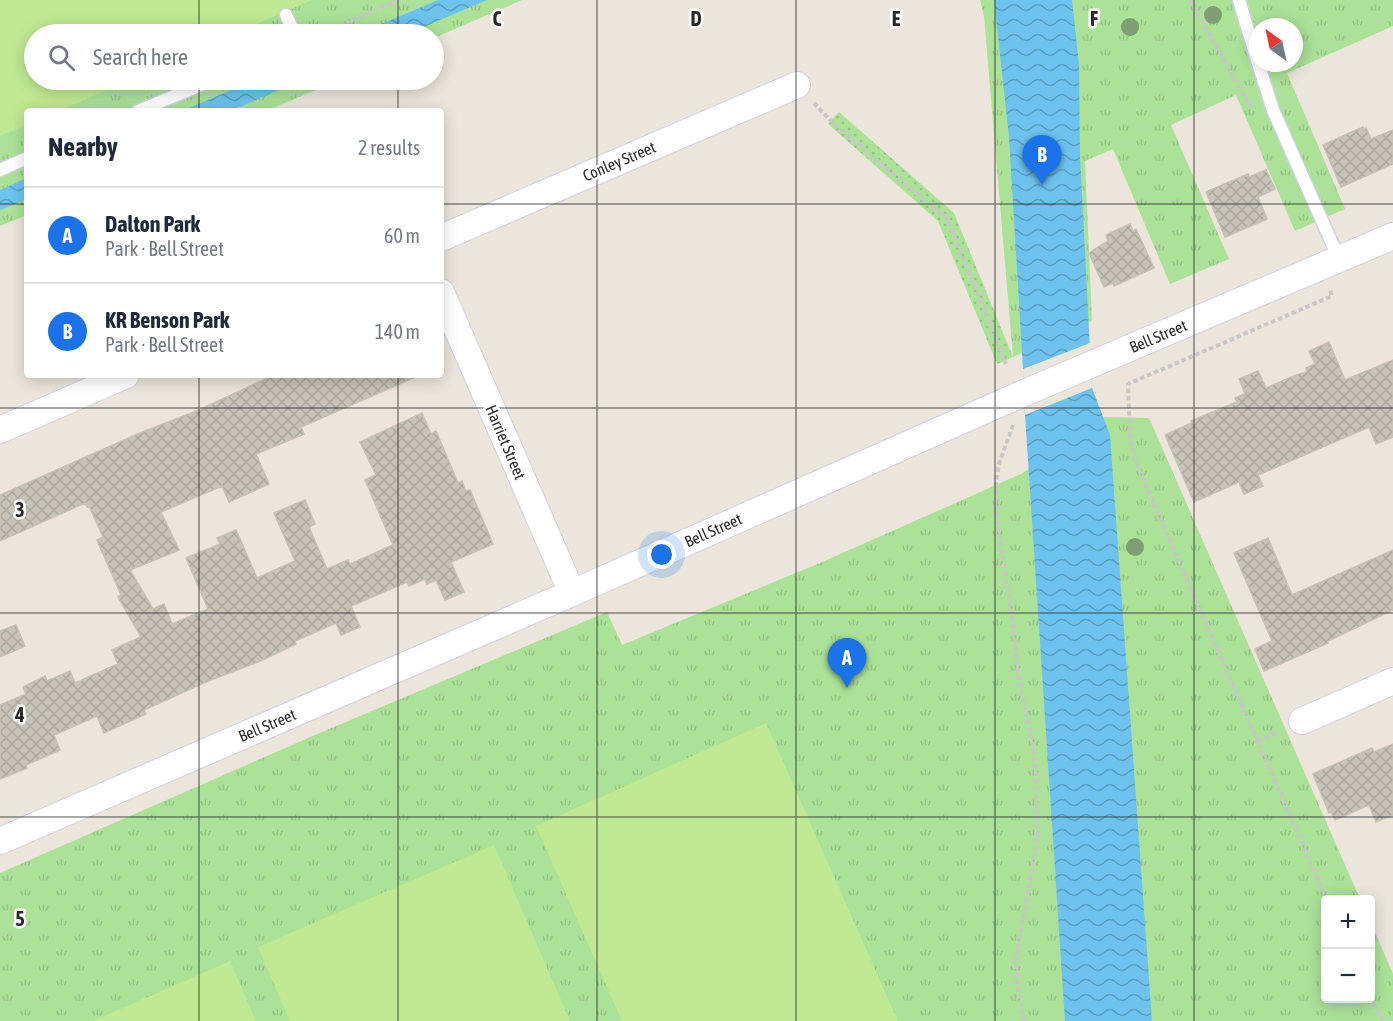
<!DOCTYPE html>
<meta charset="utf-8">
<style>
:root{--surface:#fff;--page:#f6f6f7;--text:#1f2937;--muted:#747a83;--line:#e0e1e3;--accent:#1a73e8}
body{margin:0;font-family:"Asap Condensed",sans-serif;background:var(--page);color:var(--text)}
.controls{position:absolute;right:18px;bottom:18px;display:grid;overflow:hidden;border-radius:6px;box-shadow:0 3px 15px #0003}
.controls button{width:54px;height:54px;display:grid;place-items:center;padding:0;border:0;border-bottom:2px solid var(--line);background:var(--surface);color:var(--text);font:30px sans-serif}
.compass{position:absolute;left:1249px;top:18px;width:54px;height:54px;border-radius:50%;background:var(--surface);box-shadow:0 3px 15px #0003;rotate:327deg}
.you{position:absolute;left:662px;top:555px;width:21px;height:21px;margin:-15px;border:4px solid #fff;border-radius:50%;background:#1a73e8;box-shadow:0 0 0 9px #1a73e833}
.badge{display:grid;place-items:center;width:39px;height:39px;border-radius:50%;background:var(--accent);color:#fff;font-size:20px;font-weight:700}
.pin{position:absolute;translate:-50% -50px;filter:drop-shadow(0 2px 3px #0008)}
.pin::after{content:'';position:absolute;top:32px;width:21px;height:18px;background:inherit;clip-path:polygon(0 0,100% 0,50% 100%)}
.list{margin:0;padding:0;list-style:none}
h2{display:flex;justify-content:space-between;align-items:center;height:78px;margin:0;padding:0 24px;font-size:26px}
h2 small{font-size:20px;font-weight:400;color:var(--muted)}
.list li{display:grid;grid-template-columns:39px 1fr auto;gap:18px;align-items:center;box-sizing:border-box;height:96px;padding:0 24px;border-top:2px solid var(--line)}
.list b{display:block;font-size:22px;white-space:nowrap}
.list p{margin:0;font-size:20px;white-space:nowrap;color:var(--muted)}
.list em{font-size:20px;font-style:normal;color:var(--muted)}
.icon{flex:none;width:33px;height:33px;fill:none;stroke:currentColor;stroke-width:2;stroke-linecap:round;stroke-linejoin:round}
.map{position:relative;flex:none;width:1393px;height:1021px;overflow:hidden}
.search{position:absolute;background:var(--surface);box-shadow:0 3px 15px #0003;left:24px;top:24px;width:420px;height:66px;display:flex;align-items:center;gap:15px;box-sizing:border-box;padding:0 21px;border-radius:33px;color:var(--muted);font-size:22px}
.panel{position:absolute;background:var(--surface);box-shadow:0 3px 15px #0003;left:24px;top:108px;width:420px;height:270px;border-radius:6px}
.map>svg:first-child{display:block}
.grass{fill:url(#grass-dots)}
.park{fill:url(#park-tufts);fill-rule:evenodd}
.pitch{fill:#bfe992}
.water{fill:url(#water-waves)}
.pier{fill:#ebe5db}
.building{fill:url(#building-cross-hatch);stroke:#c6c1b4;stroke-width:1.5}
.lines{fill:none;stroke-linecap:round;stroke-linejoin:round}
.lane-casing{stroke:#d0d2e2;stroke-width:15}
.street-casing{stroke:#d0d2e2;stroke-width:28}
.path{stroke:#c7c7c7;stroke-width:4;stroke-dasharray:4.5 3;stroke-linecap:butt}
.lane{stroke:#fff;stroke-width:12}
.street{stroke:#fff;stroke-width:26}
.tree{fill:#7e9f71}
.grid{fill:none;stroke:#292929;stroke-width:1.5;stroke-opacity:0.55}
.labels{text-anchor:middle;dominant-baseline:central;stroke-width:5;stroke-linejoin:round;paint-order:stroke}
.street-label{font-size:16px;fill:#292929;stroke:#fff}
.grid-label{font-size:20px;text-anchor:middle;font-weight:bold;fill:#292929;stroke:#fff;stroke-width:5;stroke-linejoin:round;paint-order:stroke}
</style>
<div class="map">
<svg width="1393" height="1021" viewBox="0 0 1393 1021">
<defs>
<pattern id="grass-dots" width="8" height="8" patternUnits="userSpaceOnUse" patternTransform="scale(1.5)"><rect width="8" height="8" fill="#abe297"/><path d="M2 2h.1M6 6h.1" fill="none" stroke="#93c282" stroke-width="1.8" stroke-linecap="round"/></pattern>
<pattern id="park-tufts" width="24" height="20" patternUnits="userSpaceOnUse" patternTransform="scale(1.5)"><rect width="24" height="20" fill="#abe297"/><path d="M3 7l-1-3M5 7V3M7 7l1-3M15 17l-1-3M17 17v-4M19 17l1-3" fill="none" stroke="#93c282"/></pattern>
<pattern id="water-waves" width="16" height="10" patternUnits="userSpaceOnUse" patternTransform="scale(1.5)"><rect width="16" height="10" fill="#6dc3ee"/><path d="M0 5q4-4 8 0t8 0" fill="none" stroke="#5a9ec1"/></pattern>
<pattern id="building-cross-hatch" width="8" height="8" patternUnits="userSpaceOnUse" patternTransform="scale(1.5)"><rect width="8" height="8" fill="#c7c3b9"/><path d="M0 0l8 8M0 8l8-8" fill="none" stroke="#aba89f"/></pattern>
</defs>
<rect width="100%" height="100%" fill="#ebe5db"/>
<path class="grass" d="M839,112L954,213L1013,357L997,364L938,221L828,124Z"/>
<g class="park">
<path d="M0,0H522L434,38V34H34V80H339L266,111H27V215L0,226Z"/>
<path d="M980,0H1393V26L1287,73L1345,209L1295,231L1236,95L1171,125L1229,259L1170,284L1113,149L1085,161L1092,321L1013,357L984,16ZM1258,27H1294V63H1258Z"/>
<path d="M1105,417L1149,418L1360,899L1326,900V998H1370L1371,923L1393,974V1021H0V873L315,735L607,612L622,645L820,563L1021,474Z"/>
</g>
<g class="pitch">
<path d="M0,0H312L234,34H34V80H131L58,111H27V125L0,136Z"/>
<path d="M766,723L898,1021H622L536,826Z"/>
<path d="M494,845L570,1021H290L258,947Z"/>
<path d="M230,961L256,1021H93Z"/>
</g>
<g class="water">
<path d="M438,0H487L407,34H358Z"/>
<path d="M994,0H1072L1079,64L1080,155L1092,388L1110,435L1152,1021H1065L1025,415L1023,369L1009,137Z"/>
<path d="M255,80H303L230,111H182Z"/>
<path d="M27,178V199L0,210V190Z"/>
</g>
<path class="pier" d="M1090,343L1092,388L1025,415L1023,369Z"/>
<g class="building">
<path d="M1363,127L1364,129L1366,128L1371,139L1393,130V164L1341,187L1323,145Z"/>
<path d="M1266,170L1275,189L1258,197L1267,219L1225,237L1206,192L1248,174L1249,177Z"/>
<path d="M1130,224L1133,231L1136,229L1154,268L1114,286L1113,283L1104,287L1089,253L1108,241L1106,235Z"/>
<path d="M1329,342L1345,380L1393,360V437L1376,444L1369,427L1258,475L1263,486L1244,494L1239,482L1194,502L1165,435L1192,423L1191,421L1237,402L1235,398L1245,394L1239,379L1258,371L1266,388L1296,375L1307,372L1306,368L1315,364L1309,351Z"/>
<path d="M274,375H420L301,427L304,434L256,454L269,484L229,502L222,486L161,512L179,550L130,570L153,609L164,604L172,624L208,609L186,558L220,544L217,538L236,530L257,578L295,561L274,513L305,500L315,524L309,527L327,569L348,560L350,564L393,545L365,480L376,475L360,442L422,413L431,434L436,431L458,483L462,481L466,491L470,490L493,544L451,562L464,592L445,600L436,580L427,584L425,579L409,586L407,582L351,606L360,627L341,635L336,623L295,641L296,644L258,662L206,682L144,710L146,714L104,733L97,716L54,735L60,750L26,765L27,768L0,779V705L26,694L23,687L45,676L47,681L70,671L75,683L118,664L112,650L141,637L118,597L121,595L97,540L103,537L89,506L87,507L85,503L0,541V495L140,433L199,410Z"/>
<path d="M1268,538L1292,595L1393,550V610L1328,641V643L1264,671L1255,649L1272,641L1234,553Z"/>
<path d="M16,625L25,646L0,657V631Z"/>
<path d="M1393,744V815L1376,822L1369,805L1335,820L1331,812L1329,813L1313,774L1372,748L1374,752Z"/>
</g>
<g class="lines">
<defs>
<g id="lane">
<path d="M1239,0L1258,63"/>
<path d="M286,15L295,34"/>
<path d="M320,34L323,33"/>
<path d="M1258,63L1273,110L1339,259"/>
<path d="M138,111L213,80"/>
<path d="M0,170L27,158"/>
</g>
<g id="street">
<path d="M441,238L797,85"/>
<path d="M441,292L572,593"/>
<path d="M0,430L126,375"/>
<path d="M1302,721L1393,681"/>
<path d="M0,841L572,593L1024,393L1393,236"/>
</g>
</defs>
<use href="#lane" class="lane-casing"/>
<use href="#street" class="street-casing"/>
<g class="path">
<path d="M1190,0L1251,107"/>
<path d="M339,26L399,0"/>
<path d="M814,103L838,128L948,220L1006,364"/>
<path d="M1013,425L999,464L996,482L995,509L1013,623L1018,672L1032,743L1036,774L1037,840L1016,959L1017,982L1024,1021"/>
<path d="M1258,741L1279,731"/>
<path d="M1327,900L1136,463L1130,439L1128,384L1332,296L1330,290"/>
<path d="M1370,997L1383,1021"/>
</g>
<use href="#lane" class="lane"/>
<use href="#street" class="street"/>
</g>
<g class="tree">
<circle cx="1213" cy="15" r="9"/>
<circle cx="1130" cy="27" r="9"/>
<circle cx="1135" cy="547" r="9"/>
</g>
<path class="grid" d="M199,0V34M398,0V34M597,0V1021M796,0V1021M995,0V1021M1194,0V1021M199,80V111M398,80V111M0,204H27M441,204H1393M199,375V1021M398,375V1021M0,408H1393M0,613H1393M0,817H1393"/>
<g class="labels">
<g class="street-label">
<text transform="translate(619 161) rotate(-23)">Conley Street</text>
<text transform="translate(1158 336) rotate(-23)">Bell Street</text>
<text transform="translate(506 442) rotate(67)">Harriet Street</text>
<text transform="translate(713 530) rotate(-24)">Bell Street</text>
<text transform="translate(267 725) rotate(-23)">Bell Street</text>
</g>
</g>
<g class="grid-label">
<text x="497" y="26">C</text>
<text x="696" y="26">D</text>
<text x="896" y="26">E</text>
<text x="1094" y="26">F</text>
<text x="20" y="517">3</text>
<text x="20" y="722">4</text>
<text x="20" y="926">5</text>
</g>
</svg>
<div class="controls">
<button>+</button>
<button>−</button>
</div>
<svg class="compass" viewBox="-18 -18 36 36"><path d="M0-13l5 13h-10z" fill="#e53935"/><path d="M0 13l5-13h-10z" fill="#747a83"/></svg>
<div class="you"></div>
<div class="pin badge" style="left:847px;top:688px">A</div>
<div class="pin badge" style="left:1042px;top:185px">B</div>
<div class="search"><svg class="icon" aria-label="search" viewBox="0 0 24 24"><circle cx="10" cy="10" r="6"/><path d="M15 15l6 6"/></svg>Search here</div>
<section class="panel">
<h2>Nearby<small>2 results</small></h2>
<ul class="list">
<li><span class="badge">A</span><div><b>Dalton Park</b><p>Park · Bell Street</p></div><em>60 m</em></li>
<li><span class="badge">B</span><div><b>KR Benson Park</b><p>Park · Bell Street</p></div><em>140 m</em></li>
</ul>
</section>
</div>
